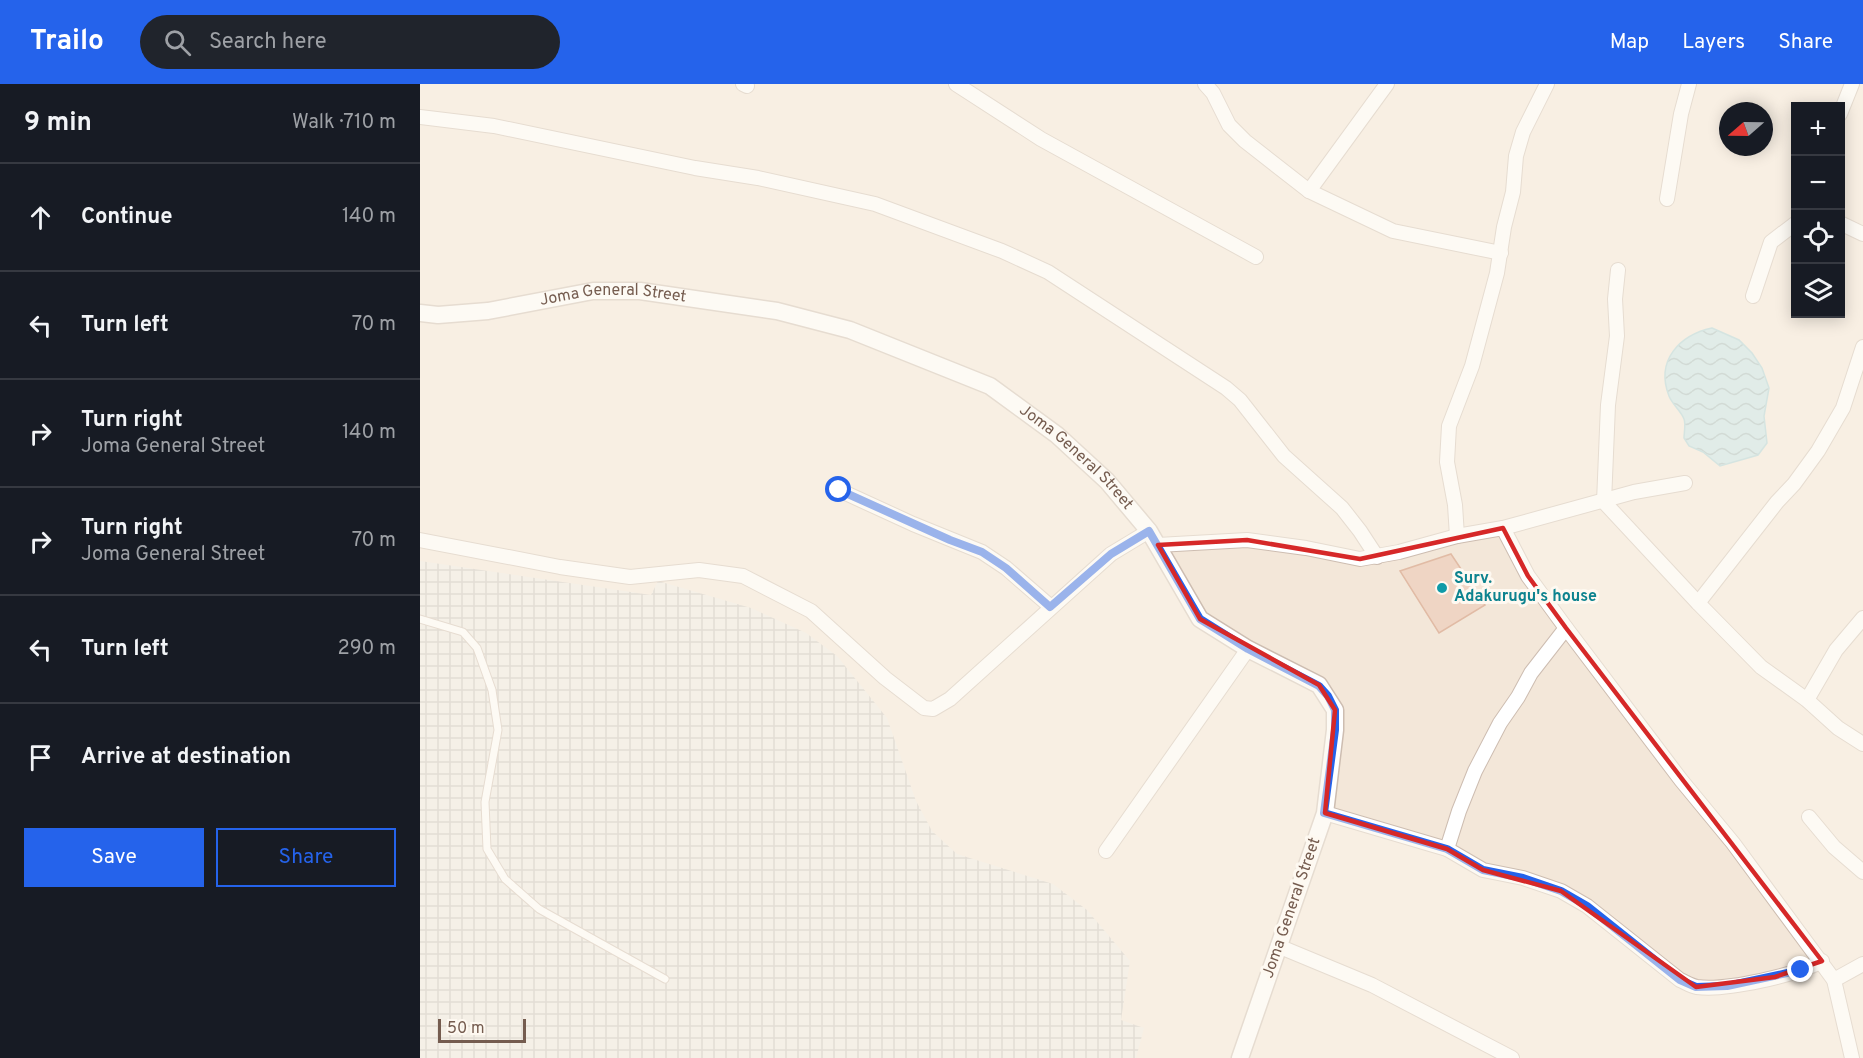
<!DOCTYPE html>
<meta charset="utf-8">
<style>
:root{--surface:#171b24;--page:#20242c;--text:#f1f3f6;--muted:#9ea1a6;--line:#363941;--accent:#2563eb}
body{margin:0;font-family:Overpass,sans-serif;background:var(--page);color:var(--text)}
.controls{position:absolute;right:18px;top:18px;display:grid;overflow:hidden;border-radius:0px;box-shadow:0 3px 15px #0003}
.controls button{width:54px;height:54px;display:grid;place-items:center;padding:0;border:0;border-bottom:2px solid var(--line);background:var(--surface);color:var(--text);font:30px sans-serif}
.compass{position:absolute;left:1299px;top:18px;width:54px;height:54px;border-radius:50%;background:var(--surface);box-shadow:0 3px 15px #0003;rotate:250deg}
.scale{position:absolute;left:18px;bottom:15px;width:88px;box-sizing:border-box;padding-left:6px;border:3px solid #755c4f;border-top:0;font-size:16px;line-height:21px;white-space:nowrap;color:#755c4f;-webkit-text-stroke:4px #fef9f1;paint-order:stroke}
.stop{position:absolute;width:18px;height:18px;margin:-14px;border:4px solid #2563eb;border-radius:50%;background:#fff}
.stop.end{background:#2563eb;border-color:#fff;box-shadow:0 2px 6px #0008}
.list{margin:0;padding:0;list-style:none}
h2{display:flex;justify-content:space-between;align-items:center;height:78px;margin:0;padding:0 24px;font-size:26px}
h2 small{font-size:20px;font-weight:400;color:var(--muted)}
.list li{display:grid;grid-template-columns:39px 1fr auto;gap:18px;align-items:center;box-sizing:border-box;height:108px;padding:0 24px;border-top:2px solid var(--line)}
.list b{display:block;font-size:22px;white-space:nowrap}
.list p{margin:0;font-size:20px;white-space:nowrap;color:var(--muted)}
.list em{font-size:20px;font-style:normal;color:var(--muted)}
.actions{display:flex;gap:12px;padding:18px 24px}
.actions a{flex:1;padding:14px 0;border:2px solid var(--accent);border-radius:0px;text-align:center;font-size:21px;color:var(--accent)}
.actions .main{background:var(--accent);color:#fff}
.icon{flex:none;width:33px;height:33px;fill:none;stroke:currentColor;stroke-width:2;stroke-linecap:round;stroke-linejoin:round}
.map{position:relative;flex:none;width:1443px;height:974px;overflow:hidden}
header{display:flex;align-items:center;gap:36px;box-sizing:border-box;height:84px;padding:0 30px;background:var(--accent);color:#fff}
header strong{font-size:28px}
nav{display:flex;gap:33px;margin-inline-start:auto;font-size:21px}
.search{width:420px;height:54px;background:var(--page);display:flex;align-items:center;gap:15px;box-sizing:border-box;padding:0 21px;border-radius:33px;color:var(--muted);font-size:22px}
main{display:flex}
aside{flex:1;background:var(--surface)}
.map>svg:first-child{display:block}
.residential{fill:#f3e7d9;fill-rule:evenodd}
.industrial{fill:url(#industrial-grid)}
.water{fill:url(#water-waves);stroke:#a7cfd5;stroke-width:1.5}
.building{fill:#efd5c4;stroke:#e1bba5;stroke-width:1.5}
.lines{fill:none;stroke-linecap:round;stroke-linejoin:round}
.service-casing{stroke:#cdbdb1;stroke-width:9}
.minor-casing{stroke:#cdbdb1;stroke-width:16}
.tertiary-casing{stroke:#cdbdb1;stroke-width:19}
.service{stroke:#fff;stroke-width:7}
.minor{stroke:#fff;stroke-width:14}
.tertiary{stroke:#fff;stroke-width:16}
.route{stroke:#2563eb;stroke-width:8}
.marked{fill:none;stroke:#d62828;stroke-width:4.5;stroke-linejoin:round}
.culture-dot{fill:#0f9aa8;stroke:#fef9f1;stroke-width:2}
.labels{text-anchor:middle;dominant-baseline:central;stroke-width:6;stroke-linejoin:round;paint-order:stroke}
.street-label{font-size:16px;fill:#755c4f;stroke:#fef9f1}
.culture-label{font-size:16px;font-weight:bold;fill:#0d838f;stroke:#fef9f1;text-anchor:start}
</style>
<header>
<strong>Trailo</strong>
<div class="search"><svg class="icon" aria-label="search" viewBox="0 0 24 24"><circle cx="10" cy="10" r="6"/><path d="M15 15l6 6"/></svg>Search here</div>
<nav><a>Map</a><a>Layers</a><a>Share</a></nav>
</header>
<main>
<aside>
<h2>9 min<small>Walk · 710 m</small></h2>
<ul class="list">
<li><svg class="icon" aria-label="ahead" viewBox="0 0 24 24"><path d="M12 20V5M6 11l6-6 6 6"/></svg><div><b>Continue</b></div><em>140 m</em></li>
<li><svg class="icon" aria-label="left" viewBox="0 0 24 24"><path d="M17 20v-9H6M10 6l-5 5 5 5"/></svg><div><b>Turn left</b></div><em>70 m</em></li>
<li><svg class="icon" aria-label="right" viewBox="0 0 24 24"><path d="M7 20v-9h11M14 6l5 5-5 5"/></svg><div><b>Turn right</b><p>Joma General Street</p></div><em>140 m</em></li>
<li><svg class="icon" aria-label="right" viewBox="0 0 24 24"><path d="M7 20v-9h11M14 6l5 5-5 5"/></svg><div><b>Turn right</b><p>Joma General Street</p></div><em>70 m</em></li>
<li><svg class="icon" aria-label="left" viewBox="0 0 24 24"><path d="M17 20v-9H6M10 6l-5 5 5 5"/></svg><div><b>Turn left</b></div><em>290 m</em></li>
<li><svg class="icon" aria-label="arrive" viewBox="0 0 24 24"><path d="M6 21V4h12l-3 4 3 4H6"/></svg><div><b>Arrive at destination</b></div></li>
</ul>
<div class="actions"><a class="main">Save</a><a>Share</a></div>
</aside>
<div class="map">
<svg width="1443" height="974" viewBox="0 0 1443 974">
<defs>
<pattern id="industrial-grid" width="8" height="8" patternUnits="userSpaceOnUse" patternTransform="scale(1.5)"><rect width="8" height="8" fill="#ede8e3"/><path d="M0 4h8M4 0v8" fill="none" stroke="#c5bfba"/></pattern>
<pattern id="water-waves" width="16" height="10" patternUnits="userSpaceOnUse" patternTransform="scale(1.5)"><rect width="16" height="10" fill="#c0e0e4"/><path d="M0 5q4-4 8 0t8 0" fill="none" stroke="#a1b9bb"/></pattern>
</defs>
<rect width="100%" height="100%" fill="#fbf5eb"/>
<path class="residential" d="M0,0H1443V974H0ZM1376,22H1420V230H1376ZM1308,27H1344V63H1308Z"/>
<path class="industrial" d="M0,477L231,511L238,497L331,524L386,549L417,572L467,634L496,717L512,747L537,770L633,800L667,826L710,877L701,936L724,944L716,974H0Z"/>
<path class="water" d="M1292,244L1319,256L1332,269L1342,284L1349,304L1344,332L1347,359L1338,371L1300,382L1283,368L1269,362L1264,354C1264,349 1266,340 1264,335C1261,327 1252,320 1249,312C1235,276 1260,251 1292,244Z"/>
<path class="building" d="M1031,470L1065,521L1019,549L980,487Z"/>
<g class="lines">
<defs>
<path id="service" d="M0,535L43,548L57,564L72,606L78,646L65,718L67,765L85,795L119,825L245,895"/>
<g id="minor">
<path d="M323,0L327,2"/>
<path d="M536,0L621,55L836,173"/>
<path d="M785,0L793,9L809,41L825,57L889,107L973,147L1081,169"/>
<path d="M1420,30L1432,0"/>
<path d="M0,33L74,42L275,84L338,94L455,120L582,167L628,188L806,304L820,316L864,372L922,424L940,447L957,473"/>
<path d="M889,107L967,0"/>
<path d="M1247,115L1261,30L1269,0"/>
<path d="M1420,139L1443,150"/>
<path d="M1198,186L1195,215L1197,252L1188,321L1184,418L1278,519L1341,583L1387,616L1418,644L1443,660"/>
<path d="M1333,212L1351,158L1376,139"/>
<path d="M419,406L493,440L562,468L586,484L631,523"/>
<path d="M1083,444L1214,408L1265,399"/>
<path d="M1037,452L1035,421L1027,378L1029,342L1052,282L1077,189L1084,143L1093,108L1096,72L1103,48L1127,0"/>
<path d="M0,456L140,483L210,493L279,486L323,492L391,527L465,594L504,624L513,625L530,615L691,470L729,447"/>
<path d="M738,461L827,456L886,464L940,475L979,468L1037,452L1083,444L1108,492L1146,544L1261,696L1313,759L1414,896L1432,974"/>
<path d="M1278,519L1357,418L1374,400L1398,367L1423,324L1443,263"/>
<path d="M1387,616L1416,566L1443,534"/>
<path d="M905,729L1027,765L1063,786L1103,794L1141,807L1167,822L1260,896C1265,898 1271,902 1277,903C1306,907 1377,891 1402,877"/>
<path d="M1389,733L1414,763L1443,788"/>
<path d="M1027,765L1039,727L1055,687L1080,639L1098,613L1111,589L1146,544"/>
<path d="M686,767L828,565"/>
<path d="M858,862L952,901L1092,974"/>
<path d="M1414,896L1443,880"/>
</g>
<g id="tertiary">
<path id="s1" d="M0,229L18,231L68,227L173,207H220L357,227L430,246L570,302L637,351L687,397L729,447L780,535L828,565L899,601L915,626V646L905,729L820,974"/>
</g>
</defs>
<use href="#service" class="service-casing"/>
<use href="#minor" class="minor-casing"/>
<use href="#tertiary" class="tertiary-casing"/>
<use href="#service" class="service"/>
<use href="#minor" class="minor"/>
<use href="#tertiary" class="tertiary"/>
</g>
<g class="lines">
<path class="route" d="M419,406L530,456L562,468L586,484L630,523L691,470L729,447L780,535L828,565L899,602L908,612L915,626V646L904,729L1027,765L1063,786L1103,794L1141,807L1167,822L1260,896L1276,903L1307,902L1381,886"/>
</g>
<path d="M0 0H1443V974H0ZM1083,444L1108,492L1146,544L1402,877L1355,893L1276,903L1141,807L1063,786L1027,765L905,729L915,626L899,601L780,535L738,461L827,456L940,475Z" fill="#fbf5eb" fill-opacity=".55" fill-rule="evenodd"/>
<path class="marked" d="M1083,444L1108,492L1146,544L1402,877L1355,893L1276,903L1141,807L1063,786L1027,765L905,729L915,626L899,601L780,535L738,461L827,456L940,475Z"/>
<circle class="culture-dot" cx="1022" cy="504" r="6"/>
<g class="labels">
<g class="street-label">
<text stroke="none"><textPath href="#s1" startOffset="195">Joma General Street</textPath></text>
<text stroke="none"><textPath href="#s1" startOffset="699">Joma General Street</textPath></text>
<text transform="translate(872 824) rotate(-71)">Joma General Street</text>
</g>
<g class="culture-label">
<text x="1034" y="495">Surv.<tspan x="1034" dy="18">Adakurugu's house</tspan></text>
</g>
</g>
</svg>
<div class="controls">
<button>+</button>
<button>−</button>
<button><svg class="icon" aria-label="locate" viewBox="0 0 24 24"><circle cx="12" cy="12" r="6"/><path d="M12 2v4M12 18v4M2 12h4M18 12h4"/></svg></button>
<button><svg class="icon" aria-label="layers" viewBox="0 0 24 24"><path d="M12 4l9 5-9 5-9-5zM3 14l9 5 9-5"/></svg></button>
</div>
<svg class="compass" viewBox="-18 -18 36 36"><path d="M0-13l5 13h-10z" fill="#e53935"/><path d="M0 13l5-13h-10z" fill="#9ea1a6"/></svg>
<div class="scale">50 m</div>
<div class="stop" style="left:419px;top:406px"></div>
<div class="stop end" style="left:1381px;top:886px"></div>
</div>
</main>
